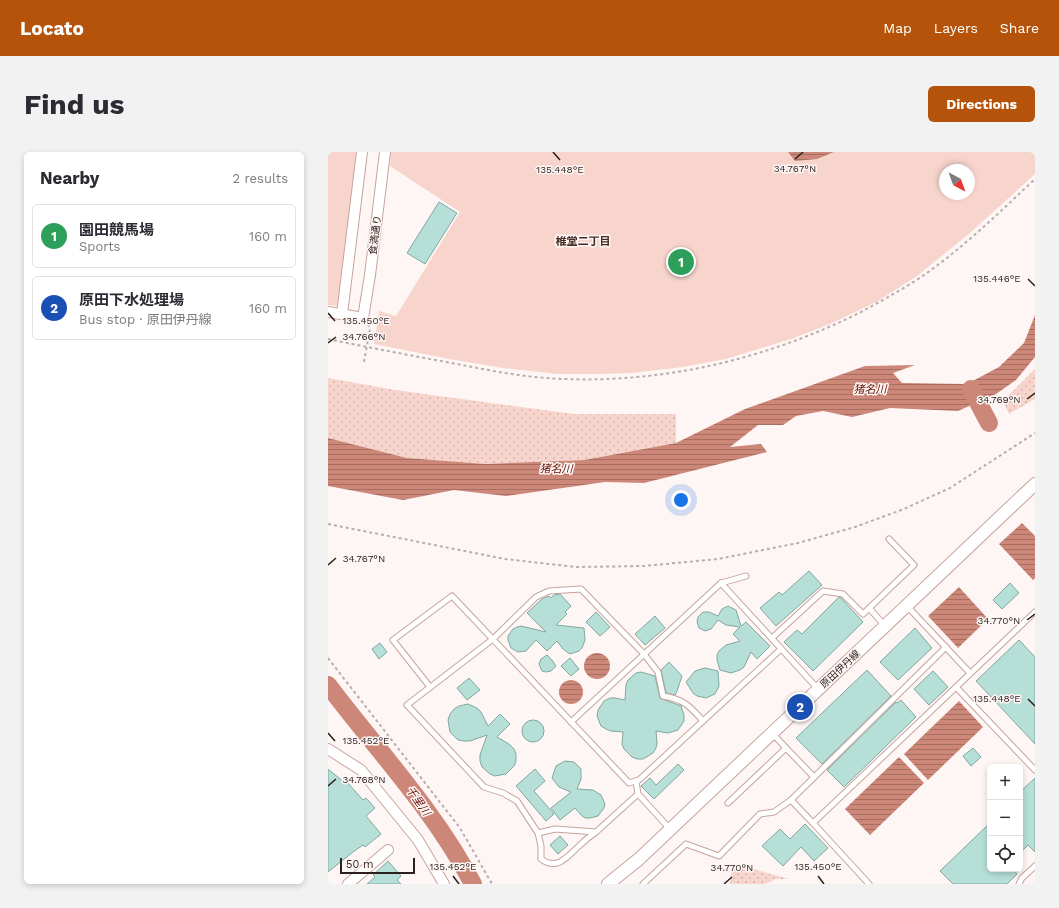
<!DOCTYPE html>
<meta charset="utf-8">
<style>
:root{--surface:#fff;--page:#f2f2f3;--text:#2b2b33;--muted:#7c7c81;--line:#e1e1e2;--accent:#b45309}
body{margin:0;font-family:"Work Sans","Noto Sans JP",sans-serif;background:var(--page);color:var(--text)}
.controls{position:absolute;right:12px;bottom:12px;display:grid;overflow:hidden;border-radius:6px;box-shadow:0 2px 6px #0003}
.controls button{width:36px;height:36px;display:grid;place-items:center;padding:0;border:0;border-bottom:1px solid var(--line);background:var(--surface);color:var(--text);font:20px sans-serif}
.compass{position:absolute;left:611px;top:12px;width:36px;height:36px;border-radius:50%;background:var(--surface);box-shadow:0 2px 6px #0003;rotate:139deg}
.scale{position:absolute;left:12px;bottom:10px;width:75px;box-sizing:border-box;padding-left:4px;border:2px solid #2c1f1c;border-top:0;font-size:11px;line-height:14px;white-space:nowrap;color:#2c1f1c;-webkit-text-stroke:3px #fef6f5;paint-order:stroke}
.you{position:absolute;left:353px;top:348px;width:14px;height:14px;margin:-10px;border:3px solid #fff;border-radius:50%;background:#1a73e8;box-shadow:0 0 0 6px #1a73e833}
.badge{display:grid;place-items:center;width:26px;height:26px;border-radius:50%;background:var(--accent);color:#fff;font-size:13px;font-weight:700}
.pin{position:absolute;translate:-50% -50%;border:2px solid #fff;box-shadow:0 1px 4px #0006}
.list{margin:0;padding:0;list-style:none}
h2{display:flex;justify-content:space-between;align-items:center;height:52px;margin:0;padding:0 16px;font-size:17px}
h2 small{font-size:13px;font-weight:400;color:var(--muted)}
.list li{display:grid;grid-template-columns:26px 1fr auto;gap:12px;align-items:center;box-sizing:border-box;height:64px;margin:0 8px 8px;padding:0 8px;border:1px solid var(--line);border-radius:6px}
.list b{display:block;font-size:15px;white-space:nowrap}
.list p{margin:0;font-size:13px;white-space:nowrap;color:var(--muted)}
.list em{font-size:13px;font-style:normal;color:var(--muted)}
.icon{flex:none;width:22px;height:22px;fill:none;stroke:currentColor;stroke-width:2;stroke-linecap:round;stroke-linejoin:round}
.map{position:relative;flex:none;width:707px;height:732px;overflow:hidden;border-radius:6px}
header{display:flex;align-items:center;gap:24px;box-sizing:border-box;height:56px;padding:0 20px;background:var(--accent);color:#fff}
header strong{font-size:19px}
nav{display:flex;gap:22px;margin-inline-start:auto;font-size:14px}
.intro{display:flex;align-items:center;justify-content:space-between;box-sizing:border-box;height:96px;padding:0 24px}
h1{margin:0;font-size:28px}
.button{padding:10px 18px;border-radius:6px;background:var(--accent);color:#fff;font-size:14px;font-weight:700}
main{display:flex;gap:24px;padding:0 24px}
aside{flex:1;background:var(--surface);border-radius:6px;box-shadow:0 2px 6px #0003}
.map>svg:first-child{display:block}
.grass{fill:url(#grass-dots)}
.park{fill:#f7d5cd;fill-rule:evenodd}
.water{fill:url(#water-rules)}
.lines{fill:none;stroke-linecap:round;stroke-linejoin:round}
.river{stroke:#cd8778;stroke-width:18}
.building{fill:#b6dfd7;stroke:#80a7a0}
.service-casing{stroke:#c7a49b;stroke-width:7}
.minor-casing{stroke:#c7a49b;stroke-width:12}
.tertiary-casing{stroke:#c7a49b;stroke-width:14}
.path{stroke:#b7adab;stroke-width:2;stroke-dasharray:3 3;stroke-linecap:butt}
.service{stroke:#fff;stroke-width:5}
.minor{stroke:#fff;stroke-width:10}
.tertiary{stroke:#fff;stroke-width:12}
.ticks{fill:none;stroke:#2c1f1c;stroke-width:1.5}
.labels{text-anchor:middle;dominant-baseline:central;stroke-width:3;stroke-linejoin:round;paint-order:stroke}
.street-label{font-size:10px;fill:#2c1f1c;stroke:#fef6f5}
.neighbourhood-label{font-size:11px;font-weight:bold;fill:#462b24;stroke:#fef6f5}
.water-label{font-size:11px;font-style:italic;fill:#651102;stroke:#fef6f5}
.ticks-label{font-size:10px;text-anchor:middle;fill:#2c1f1c;stroke:#fef6f5;stroke-width:3;stroke-linejoin:round;paint-order:stroke}
</style>
<header>
<strong>Locato</strong>
<nav><a>Map</a><a>Layers</a><a>Share</a></nav>
</header>
<div class="intro"><h1>Find us</h1><a class="button">Directions</a></div>
<main>
<aside>
<h2>Nearby<small>2 results</small></h2>
<ul class="list">
<li><span class="badge" style="background:#2e9e5b">1</span><div><b>園田競馬場</b><p>Sports</p></div><em>160 m</em></li>
<li><span class="badge" style="background:#1a4fb4">2</span><div><b>原田下水処理場</b><p>Bus stop · 原田伊丹線</p></div><em>160 m</em></li>
</ul>
</aside>
<div class="map">
<svg width="707" height="732" viewBox="0 0 707 732">
<defs>
<pattern id="grass-dots" width="8" height="8" patternUnits="userSpaceOnUse"><rect width="8" height="8" fill="#f7d5cd"/><path d="M2 2h.1M6 6h.1" fill="none" stroke="#d4b6af" stroke-width="1.8" stroke-linecap="round"/></pattern>
<pattern id="water-rules" width="6" height="5" patternUnits="userSpaceOnUse"><rect width="6" height="5" fill="#cd8778"/><path d="M0 2.5h6" fill="none" stroke="#a76e62"/></pattern>
</defs>
<rect width="100%" height="100%" fill="#fef6f5"/>
<g class="grass">
<path d="M707,217V247L681,262L675,249Z"/>
<path d="M0,226L67,238L246,262H348V291L256,308L157,312L79,306L0,286Z"/>
<path d="M404,711L461,727H448L437,732H402Z"/>
</g>
<g class="park">
<path d="M0,0H29L9,154L0,153Z"/>
<path d="M63,0H707V22L642,81L589,124L550,149L502,172L466,186L398,207L355,215L303,221L272,222H229L175,216L121,207L46,192L51,159L68,164L132,60L62,14ZM617,18H641V42H617Z"/>
</g>
<g class="water">
<path d="M460,0H506L489,7L467,9Z"/>
<path d="M707,163V205L688,228L668,242L630,259L562,256L524,265L495,259L468,264L455,273H430L402,295L433,292L439,300L316,331L277,330L178,344L126,338L75,348L0,334V286L79,306L157,312L256,308L348,291L417,257L537,214L587,213L565,221L574,231L639,232L671,215L696,191Z"/>
<path d="M694,371L707,384V426L705,428L671,392Z"/>
<path d="M631,435L660,467L630,496L600,464Z"/>
<circle cx="269" cy="514" r="13"/>
<circle cx="243" cy="540" r="12"/>
<path d="M631,549L655,575L600,628L576,602Z"/>
<path d="M571,605L596,631L542,683L517,657Z"/>
</g>
<g class="lines">
<g class="river">
<path d="M643,237L661,271"/>
<path d="M0,533C49,598 107,659 145,732"/>
</g>
</g>
<g class="building">
<path d="M111,50L129,61L97,112L79,101Z"/>
<path d="M481,419L494,433L448,474L432,456L451,440L454,443Z"/>
<path d="M682,431L691,441L674,457L665,448Z"/>
<path d="M232,442L243,454L237,460L239,462L228,473L256,476L257,488L254,496L251,499L242,502L235,497L229,489L219,499L208,488L198,499L190,500L183,496L180,488V484L185,477L189,475L193,474L218,480L199,461L214,447L221,444L223,446L226,443Z"/>
<path d="M511,445L513,446L535,470L485,519L456,490L469,478L474,482Z"/>
<path d="M400,454L408,458L413,474L418,470L442,494L429,507L423,500L416,515L412,518L403,521L392,518L389,508V503L391,499L398,493L412,489L405,482L412,475L398,473L390,468L383,477L377,479L371,476L369,470L370,465L375,460H381L390,464L394,457Z"/>
<path d="M268,460L282,475L272,484L258,470Z"/>
<path d="M327,464L337,476L317,493L307,482Z"/>
<path d="M587,476L604,496L570,528L552,510Z"/>
<path d="M691,488L707,505V592L648,529Z"/>
<path d="M52,491L59,500L51,507L44,497Z"/>
<path d="M219,503L224,508L228,514L223,519L218,520L214,519L211,512L213,507Z"/>
<path d="M242,506L251,517L243,524L233,514Z"/>
<path d="M341,510L354,524L349,539L347,543L338,541L333,518Z"/>
<path d="M377,516L390,519L391,534L387,542L378,546L369,544L365,541L358,530L367,519Z"/>
<path d="M539,518L563,544L494,612L468,586Z"/>
<path d="M605,519L620,535L601,553L586,537Z"/>
<path d="M313,520L327,524L332,546L353,554L356,563V569L350,578L340,581L328,579L329,591L328,596L325,601L315,607H309L304,605L296,597L294,592L295,580L283,579L278,577L273,574L269,564L270,558L276,549L282,546H287L297,548L298,533L300,528L308,521Z"/>
<path d="M141,526L152,538L139,548L129,536Z"/>
<path d="M573,548L588,565L516,635L499,618L568,550L569,551Z"/>
<path d="M140,552L149,556L153,560L160,574L172,562L182,572L169,585L181,592L186,597L188,602V609L186,614L178,622L167,624L162,622L154,615L152,609V603L159,583L142,589H136L130,588L122,580L120,568L122,562L126,557L131,554Z"/>
<circle cx="205" cy="579" r="11"/>
<path d="M645,596L653,605L643,614L635,604Z"/>
<path d="M237,609L246,610L253,617V627L249,637L265,638L273,643L277,652L276,656L270,664L262,666H257L253,663L247,656L232,668L223,656L243,640L231,635L224,626L228,614Z"/>
<path d="M350,612L356,618L326,647L313,634L322,626L328,633Z"/>
<path d="M0,617L17,631L19,630L35,648L38,646L47,656L38,664L53,682L37,695L35,693L25,700L0,720Z"/>
<path d="M207,617L217,629L206,639L226,662L218,669L188,634Z"/>
<path d="M707,626V700L700,693L692,701V640Z"/>
<path d="M662,671V717H685L689,722L679,732H625L612,719Z"/>
<path d="M477,672L500,696L486,709L473,695L455,714L434,694L452,677L462,687Z"/>
<path d="M232,684L240,693L230,702L222,693Z"/>
<path d="M60,709L73,724L69,728L73,732H39L47,725L45,723Z"/>
</g>
<g class="lines">
<defs>
<g id="service">
<path d="M393,431L490,537"/>
<path d="M579,454L642,521"/>
<path d="M542,457L556,473"/>
<path d="M444,486L495,439L515,442L535,462L586,413L561,387"/>
<path d="M102,535L65,488L124,444L301,631L311,628L453,497"/>
<path d="M628,535L707,618"/>
<path d="M243,570L393,431L418,424"/>
<path d="M444,581L458,596"/>
<path d="M308,629L310,642L342,677"/>
<path d="M463,648L485,671L707,460"/>
<path d="M400,651L458,596L486,625"/>
<path d="M485,671L541,732"/>
<path d="M268,680C262,684 256,689 251,694C239,705 229,719 213,707V694L210,681L189,649L175,641L156,635L79,553L165,487L208,445L221,439L253,437L316,502L330,520L335,544C355,547 362,554 375,569"/>
<path d="M210,681L227,677L268,680L310,642"/>
<path d="M315,732L358,692L391,704L432,662L446,660L463,648L618,495"/>
<path d="M691,732L694,726L707,714"/>
</g>
<g id="minor">
<path d="M0,160L35,166L42,123L57,0"/>
<path d="M14,162L34,0"/>
<path d="M0,597L33,618L90,688L116,732"/>
<path d="M20,732L60,698"/>
</g>
<path id="tertiary" d="M280,732L311,707L707,332"/>
</defs>
<use href="#service" class="service-casing"/>
<use href="#minor" class="minor-casing"/>
<use href="#tertiary" class="tertiary-casing"/>
<g class="path">
<path d="M0,187C43,196 86,204 129,212C164,219 200,226 236,227C339,231 441,206 533,160C557,147 581,134 603,118C640,91 673,59 707,27"/>
<path d="M36,210L42,177L40,173"/>
<path d="M0,372L177,407L248,415L316,414L390,407L470,391L527,375L576,357L622,336L707,281"/>
<path d="M0,506L132,676L164,732"/>
</g>
<use href="#service" class="service"/>
<use href="#minor" class="minor"/>
<use href="#tertiary" class="tertiary"/>
</g>
<path class="ticks" d="M225,0L232,8M467,7L475,0M700,127L707,134M0,161L7,169M0,191L8,185M699,247L707,241M0,413L8,406M699,468L707,462M700,547L707,554M0,581L7,589M0,634L8,627M125,724L131,732M490,724L496,732M396,732L404,725"/>
<g class="labels">
<g class="street-label">
<text transform="translate(47 83) rotate(-83)">食満通り</text>
<text transform="translate(512 517) rotate(-43)">原田伊丹線</text>
</g>
<g class="neighbourhood-label">
<text x="255" y="89">椎堂二丁目</text>
</g>
<g class="water-label">
<text x="542" y="237">猪名川</text>
<text transform="translate(228 317) rotate(1)">猪名川</text>
<text transform="translate(90 649) rotate(55)">千里川</text>
</g>
</g>
<g class="ticks-label">
<text x="467" y="20">34.767°N</text>
<text x="232" y="21">135.448°E</text>
<text x="669" y="130">135.446°E</text>
<text x="38" y="172">135.450°E</text>
<text x="36" y="188">34.766°N</text>
<text x="671" y="251">34.769°N</text>
<text x="36" y="410">34.767°N</text>
<text x="671" y="472">34.770°N</text>
<text x="669" y="550">135.448°E</text>
<text x="38" y="592">135.452°E</text>
<text x="36" y="631">34.768°N</text>
<text x="125" y="718">135.452°E</text>
<text x="490" y="718">135.450°E</text>
<text x="404" y="719">34.770°N</text>
</g>
</svg>
<div class="controls">
<button>+</button>
<button>−</button>
<button><svg class="icon" aria-label="locate" viewBox="0 0 24 24"><circle cx="12" cy="12" r="6"/><path d="M12 2v4M12 18v4M2 12h4M18 12h4"/></svg></button>
</div>
<svg class="compass" viewBox="-18 -18 36 36"><path d="M0-13l5 13h-10z" fill="#e53935"/><path d="M0 13l5-13h-10z" fill="#7c7c81"/></svg>
<div class="scale">50 m</div>
<div class="you"></div>
<div class="pin badge" style="left:353px;top:110px;background:#2e9e5b">1</div>
<div class="pin badge" style="left:472px;top:555px;background:#1a4fb4">2</div>
</div>
</main>
